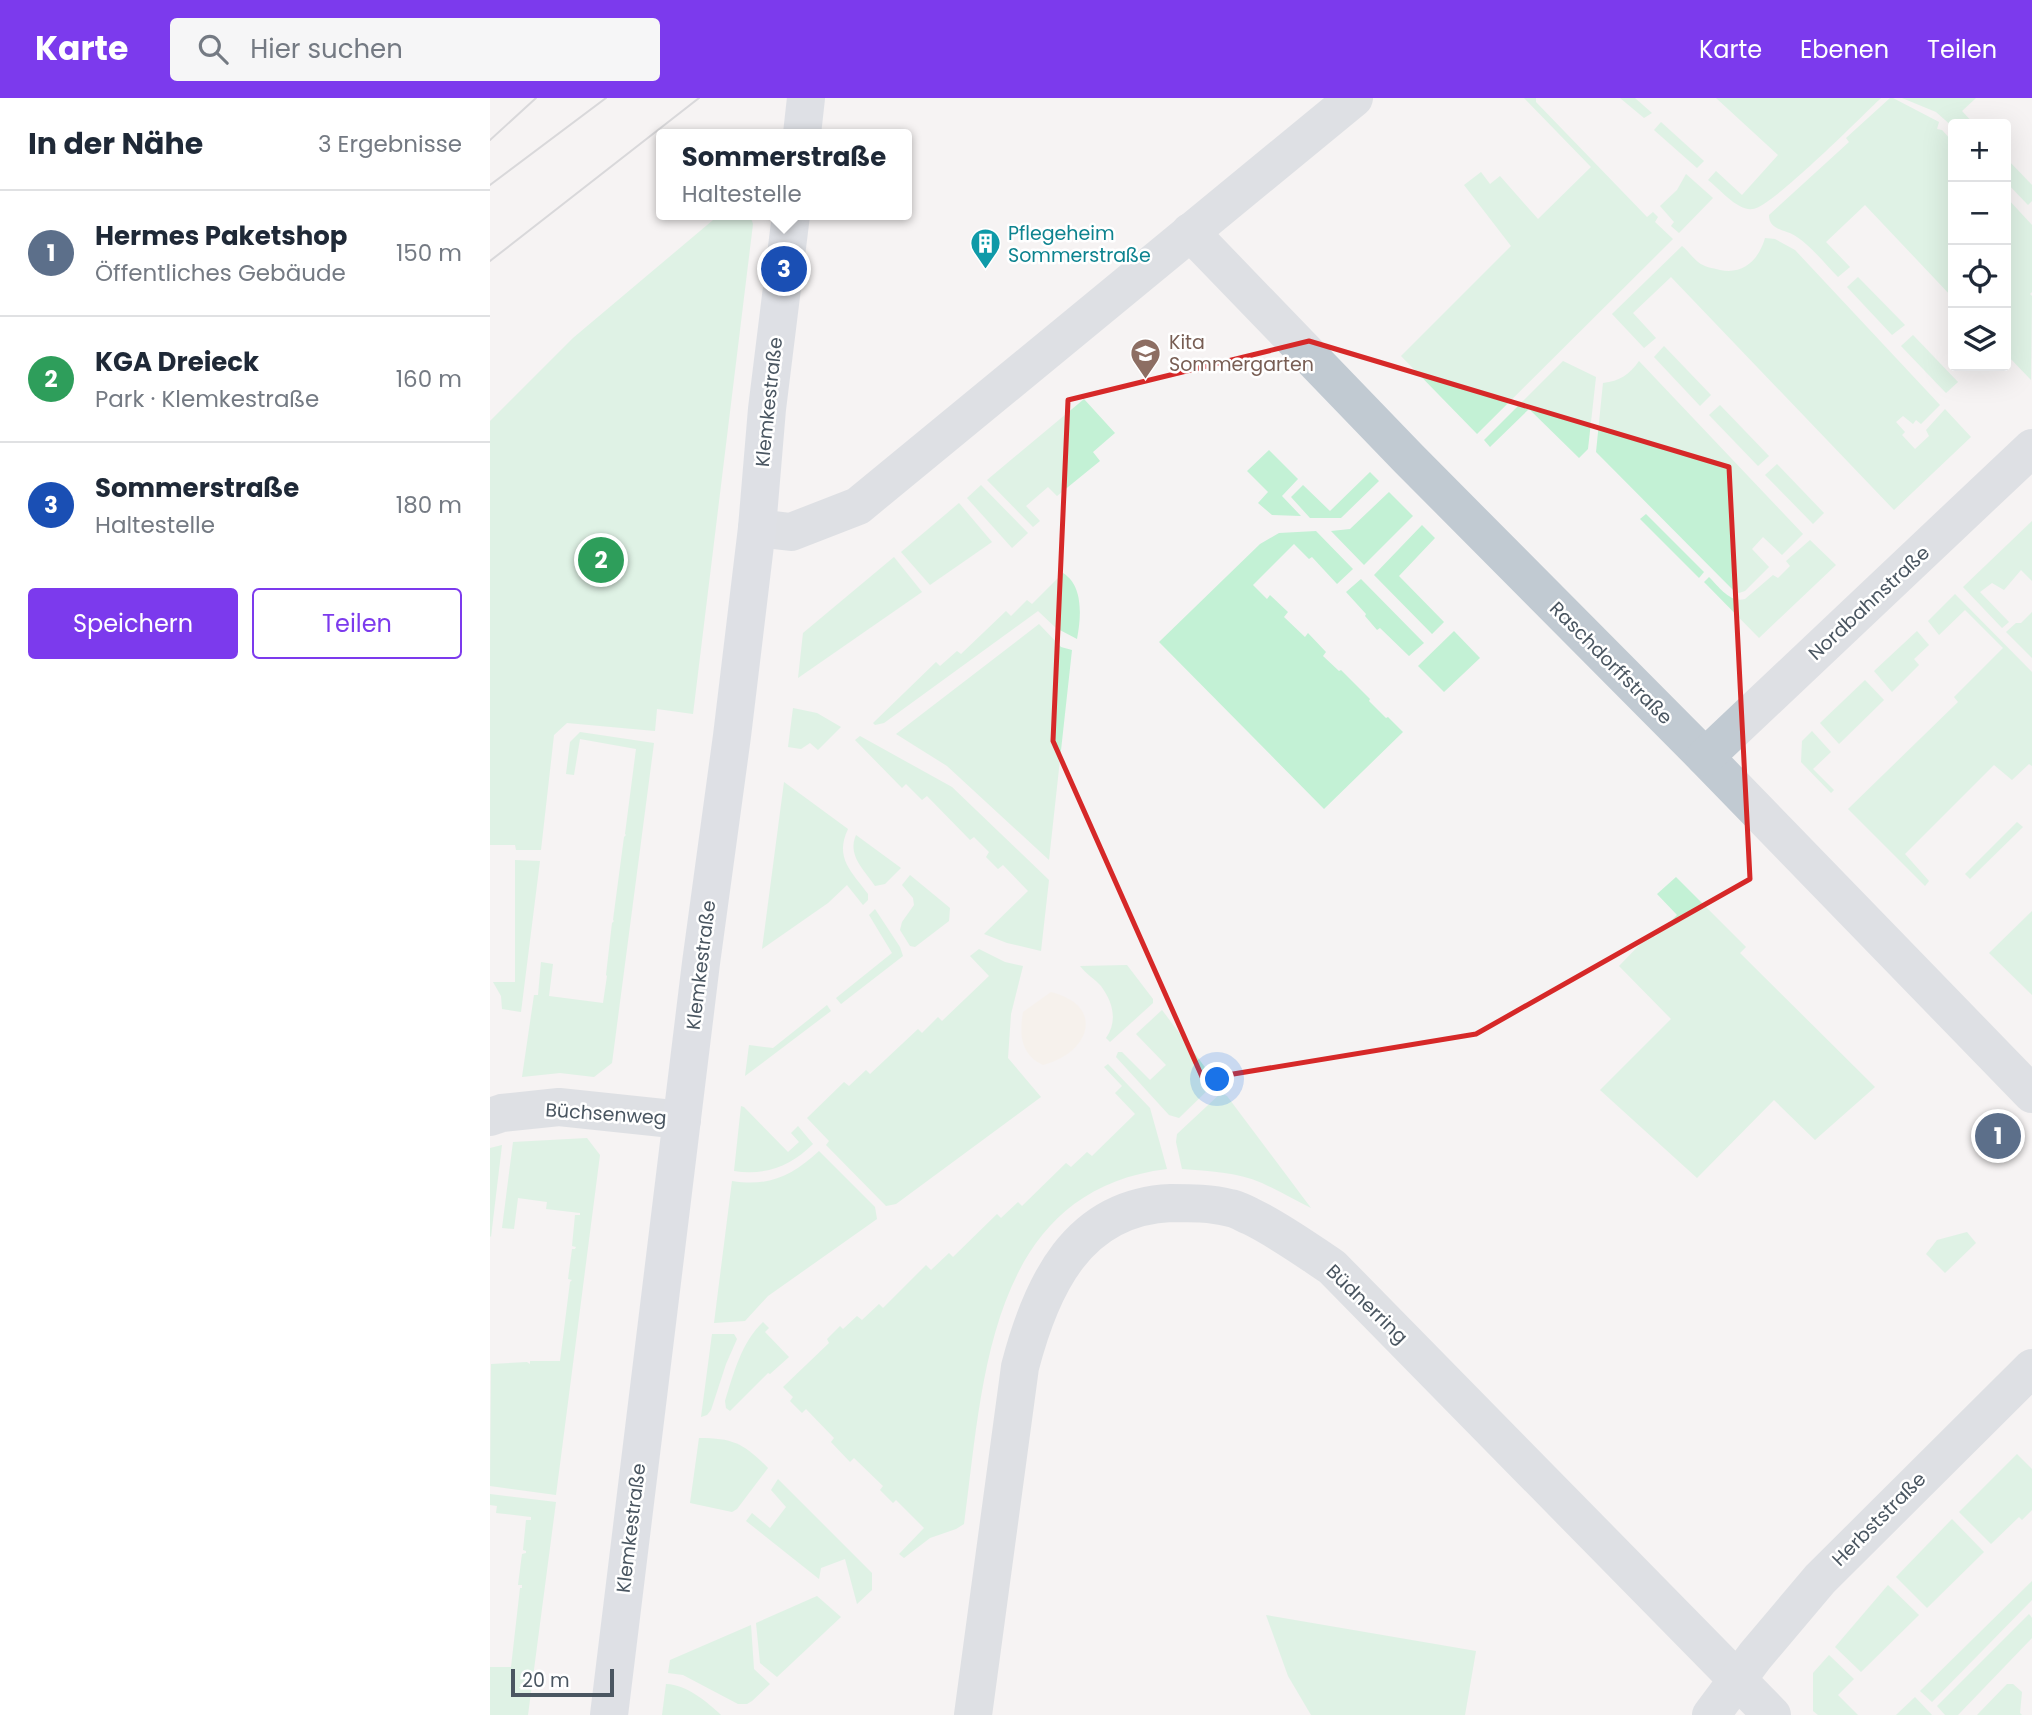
<!DOCTYPE html>
<html lang="de">
<meta charset="utf-8">
<style>
:root{--surface:#fff;--page:#f6f6f7;--text:#1f2937;--muted:#747a83;--line:#e0e1e3;--accent:#7c3aed}
body{margin:0;font-family:Poppins,sans-serif;background:var(--page);color:var(--text)}
.controls{position:absolute;right:21px;top:21px;display:grid;overflow:hidden;border-radius:7px;box-shadow:0 7px 28px #0002}
.controls button{width:63px;height:63px;display:grid;place-items:center;padding:0;border:0;border-bottom:2px solid var(--line);background:var(--surface);color:var(--text);font:35px sans-serif}
.scale{position:absolute;left:21px;bottom:18px;width:103px;box-sizing:border-box;padding-left:7px;border:4px solid #4a5661;border-top:0;font-size:19px;line-height:24px;white-space:nowrap;color:#4a5661;-webkit-text-stroke:5px #fff;paint-order:stroke}
.you{position:absolute;left:728px;top:982px;width:24px;height:24px;margin:-18px;border:5px solid #fff;border-radius:50%;background:#1a73e8;box-shadow:0 0 0 10px #1a73e833}
.badge{display:grid;place-items:center;width:46px;height:46px;border-radius:50%;background:var(--accent);color:#fff;font-size:23px;font-weight:700}
.pin{position:absolute;translate:-50% -50%;border:4px solid #fff;box-shadow:0 2px 7px #0006}
.popup{position:absolute;left:166px;top:31px;width:256px;height:91px;box-sizing:border-box;display:grid;place-content:center;border-radius:7px;background:var(--surface);filter:drop-shadow(0 2px 5px #0005);font-size:23px;white-space:nowrap;color:var(--muted)}
.popup b{font-size:26px;color:var(--text)}
.popup::after{content:'';position:absolute;left:50%;top:100%;margin-left:-14px;border:14px solid transparent;border-top-color:var(--surface)}
.list{margin:0;padding:0;list-style:none}
h2{display:flex;justify-content:space-between;align-items:center;height:91px;margin:0;padding:0 28px;font-size:30px}
h2 small{font-size:23px;font-weight:400;color:var(--muted)}
.list li{display:grid;grid-template-columns:46px 1fr auto;gap:21px;align-items:center;box-sizing:border-box;height:126px;padding:0 28px;border-top:2px solid var(--line)}
.list b{display:block;font-size:26px;white-space:nowrap}
.list p{margin:0;font-size:23px;white-space:nowrap;color:var(--muted)}
.list em{font-size:23px;font-style:normal;color:var(--muted)}
.actions{display:flex;gap:14px;padding:21px 28px}
.actions a{flex:1;padding:16px 0;border:2px solid var(--accent);border-radius:7px;text-align:center;font-size:24px;color:var(--accent)}
.actions .main{background:var(--accent);color:#fff}
.icon{flex:none;width:38px;height:38px;fill:none;stroke:currentColor;stroke-width:2;stroke-linecap:round;stroke-linejoin:round}
.map{position:relative;flex:none;width:1542px;height:1617px;overflow:hidden}
header{display:flex;align-items:center;gap:42px;box-sizing:border-box;height:98px;padding:0 35px;background:var(--accent);color:#fff}
header strong{font-size:33px}
nav{display:flex;gap:38px;margin-inline-start:auto;font-size:24px}
.search{width:490px;height:63px;background:var(--page);display:flex;align-items:center;gap:18px;box-sizing:border-box;padding:0 24px;border-radius:7px;color:var(--muted);font-size:26px}
main{display:flex}
aside{flex:1;background:var(--surface)}
.map>svg:first-child{display:block}
.green{fill:#c3f1d5}
.sand{fill:#f5f0e5}
.lines{fill:none;stroke-linecap:round;stroke-linejoin:round}
.street{stroke:#c1cad2;stroke-width:38}
.secondary{stroke:#c1cbd6;stroke-width:38}
.tram{stroke:#b5b8bd;stroke-width:2}
.marked{fill:none;stroke:#d62828;stroke-width:5;stroke-linejoin:round}
.labels{text-anchor:middle;dominant-baseline:central;stroke-width:5;stroke-linejoin:round;paint-order:stroke}
.culture-label{font-size:19px;fill:#0d838f;stroke:#fff;text-anchor:start}
.education-label{font-size:19px;fill:#785e54;stroke:#fff;text-anchor:start}
.street-label{font-size:19px;fill:#4a5661;stroke:#fff}
</style>
<header>
<strong>Karte</strong>
<div class="search"><svg class="icon" aria-label="search" viewBox="0 0 24 24"><circle cx="10" cy="10" r="6"/><path d="M15 15l6 6"/></svg>Hier suchen</div>
<nav><a>Karte</a><a>Ebenen</a><a>Teilen</a></nav>
</header>
<main>
<aside>
<h2>In der Nähe<small>3 Ergebnisse</small></h2>
<ul class="list">
<li><span class="badge" style="background:#5c6f8a">1</span><div><b>Hermes Paketshop</b><p>Öffentliches Gebäude</p></div><em>150 m</em></li>
<li><span class="badge" style="background:#2e9e5b">2</span><div><b>KGA Dreieck</b><p>Park · Klemkestraße</p></div><em>160 m</em></li>
<li><span class="badge" style="background:#1a4fb4">3</span><div><b>Sommerstraße</b><p>Haltestelle</p></div><em>180 m</em></li>
</ul>
<div class="actions"><a class="main">Speichern</a><a>Teilen</a></div>
</aside>
<div class="map">
<svg width="1542" height="1617" viewBox="0 0 1542 1617">
<rect width="100%" height="100%" fill="#f5f3f3"/>
<g class="green">
<path d="M1034,0H1046V4L1157,119L1163,114L1168,119L1165,124L1183,141L987,336L911,258L1021,148L974,87L991,74L1000,86L1010,78L1048,121L1101,69Z"/>
<path d="M1130,0H1145L1162,15L1154,20Z"/>
<path d="M1226,0H1391C1372,18 1282,109 1263,111C1247,113 1230,91 1218,82L1226,73L1252,97L1288,57Z"/>
<path d="M1400,0H1403L1449,24L1447,31L1452,32L1463,44V200L1375,107L1336,144L1360,169L1348,179C1335,166 1322,149 1307,139C1296,131 1279,133 1279,117L1359,44L1356,40Z"/>
<path d="M1412,0H1486L1472,13L1484,26H1463V29L1446,14Z"/>
<path d="M1171,24L1214,63L1207,70L1164,32Z"/>
<path d="M1516,60L1542,87V103L1538,107L1516,84Z"/>
<path d="M1196,76L1223,100L1189,135L1181,128L1184,124L1170,108L1187,92Z"/>
<path d="M1516,99L1542,127V194L1540,196L1542,198L1541,282L1516,256Z"/>
<path d="M229,117H260L263,126L203,616L167,611L165,633L77,625L64,637L51,752H26L25,747H0V323L83,240Z"/>
<path d="M1275,140L1285,141L1305,152L1450,307L1431,326L1426,322L1423,326L1413,318L1406,324L1415,334L1412,337L1425,351L1439,338L1436,332L1455,311L1481,339L1404,412L1181,179L1143,215L1166,240L1154,250L1122,216L1192,148C1198,153 1203,160 1208,164C1214,169 1222,170 1230,172C1254,177 1269,161 1275,140Z"/>
<path d="M1368,179L1415,227L1402,237L1357,189Z"/>
<path d="M1423,237L1468,284L1456,295L1411,248Z"/>
<path d="M1174,248L1221,297L1210,308L1164,259Z"/>
<path d="M1073,263L1106,279L1098,351L1089,360L1039,311L1000,349L994,342Z"/>
<path d="M1149,263L1313,436L1292,457L1273,439L1262,451L1279,469L1255,493L1249,495L1244,493L1106,354L1113,285C1130,283 1139,277 1149,263Z"/>
<path d="M594,301L625,335L603,354L610,363L567,398L558,389L536,408L550,423L543,429L497,382Z"/>
<path d="M1230,307L1279,358L1268,368L1219,317Z"/>
<path d="M779,352L808,381L792,398L811,418L782,417L768,405L778,394L757,373Z"/>
<path d="M1287,366L1334,415L1323,426L1275,377Z"/>
<path d="M880,374L889,383L851,420H820L801,399L813,387L840,413Z"/>
<path d="M491,387L538,435L522,450L477,400Z"/>
<path d="M899,394L923,418L874,467L841,433L860,431Z"/>
<path d="M469,405L502,444L440,487L411,454Z"/>
<path d="M1156,416L1214,474L1209,480L1150,421Z"/>
<path d="M1542,423V483L1531,472L1514,492L1502,485L1490,494L1519,524L1512,530L1473,489Z"/>
<path d="M932,427L945,440L909,478L954,524L942,536L884,477Z"/>
<path d="M826,433L863,471L847,486L822,459L819,461L804,446L763,487L777,501L780,497L798,514L794,519L815,539L818,535L836,554L833,558L849,573L851,572L880,601L879,603L896,620L898,619L913,634L834,711L669,544L770,446L789,435Z"/>
<path d="M1320,442L1346,467L1269,540L1214,484L1219,479C1230,490 1240,505 1255,501L1283,477L1288,480L1300,468L1296,463Z"/>
<path d="M404,459L432,494L308,580L313,535Z"/>
<path d="M573,475C594,488 591,520 587,541L566,530L548,513L394,625L385,627L383,625L446,564L450,568L467,553L471,556L516,513L521,518L537,502L542,506Z"/>
<path d="M871,481L934,545L919,558L890,530L887,532L875,518L876,516L856,494Z"/>
<path d="M1465,496L1542,574V668L1539,666L1522,682L1504,667L1415,756L1439,783L1435,788L1358,711L1468,604L1464,599L1513,550L1475,512L1449,537L1438,523Z"/>
<path d="M1542,514V560L1516,534L1526,525H1531Z"/>
<path d="M549,526L571,549L582,552L559,762L457,668L406,636Z"/>
<path d="M964,533L990,560L954,594L928,568Z"/>
<path d="M1427,533L1439,547L1424,561L1429,567L1402,594L1384,573Z"/>
<path d="M1375,582L1394,602L1349,646L1330,625Z"/>
<path d="M303,610L327,615L351,629L328,652L320,645L311,651L298,649Z"/>
<path d="M1322,633L1341,654L1323,671L1344,692L1341,695L1311,664L1312,643Z"/>
<path d="M90,634L164,645L122,965L104,979L70,975L32,979L44,897H48L51,864L63,866L59,898L113,905L117,878L116,877L122,825L124,823L123,822L134,739L136,737L135,736L146,651L90,641L84,677L76,676L80,644Z"/>
<path d="M370,638L462,689L559,782L551,853L517,845L494,836L538,793L513,767L508,771L496,759L499,754L484,739L480,742L437,698L432,702L416,686L412,690L365,642Z"/>
<path d="M294,684L358,731C344,760 362,774 378,796V802L373,807L357,787L338,805L272,851Z"/>
<path d="M1527,724L1533,729L1480,781L1475,776Z"/>
<path d="M366,737L411,770L395,786L385,788C374,772 357,757 366,737Z"/>
<path d="M25,762L50,763L31,914L12,911L11,898L3,884H25Z"/>
<path d="M420,777L460,810L459,823L425,849L420,848L410,832L412,824L424,807L423,800L412,787Z"/>
<path d="M1186,779L1256,849L1250,855L1385,989L1325,1042L1284,1002L1207,1080L1110,992L1181,921L1129,868L1161,835L1165,839L1187,817L1167,796Z"/>
<path d="M385,811L410,849L413,858L351,906L346,900L402,855L379,817Z"/>
<path d="M1542,813V897L1499,855Z"/>
<path d="M489,851L515,864L533,868L521,916L518,960L551,999L406,1106L396,1108L336,1047L339,1043L317,1020L354,984L359,988L376,972L380,976L428,931L432,935L448,919L452,923L499,878L480,858Z"/>
<path d="M637,867L663,901V905L620,944L616,940C628,923 623,904 611,888C605,881 596,876 590,868Z"/>
<path d="M337,907L341,913L255,978L259,947L283,950Z"/>
<path d="M672,912L723,980V987L689,1020L679,1017L626,959L628,954H632L660,982L676,967L646,936Z"/>
<path d="M618,966L660,1010L677,1071C497,1093 493,1286 474,1426L466,1431L440,1440L414,1460L409,1456L434,1430L406,1402L403,1405L390,1392L393,1388L364,1360L360,1364L341,1344L344,1340L316,1311L312,1315L300,1303L303,1299L293,1289L339,1245L337,1241L350,1228L353,1231L367,1218L372,1222L389,1206L393,1210L436,1167L441,1172L459,1155L463,1159L507,1116L511,1120L528,1104L532,1108L576,1065L581,1069L597,1054L602,1058L645,1016L625,995L632,988L614,969Z"/>
<path d="M731,995L737,998L821,1110C805,1102 789,1093 772,1085C747,1074 719,1073 692,1071L686,1044L687,1036Z"/>
<path d="M251,1008L254,1009L298,1054L309,1044L301,1035L308,1028L323,1046C301,1068 275,1078 244,1073Z"/>
<path d="M97,1040L110,1057L66,1397L0,1388L1,1266L37,1264L40,1266V1263H70L80,1184L82,1182L78,1181L82,1151H85L86,1149L82,1148L85,1117H90V1115L56,1111L57,1104L28,1100L24,1131L12,1130L23,1044Z"/>
<path d="M12,1047L1,1139L0,1138V1050Z"/>
<path d="M329,1053L385,1109L387,1121L278,1198L255,1223L224,1225L242,1083C279,1089 302,1078 329,1053Z"/>
<path d="M1477,1134L1486,1145L1455,1175L1436,1156L1447,1142Z"/>
<path d="M273,1224L279,1230L275,1234L299,1259L280,1276L278,1275L240,1313L236,1310L235,1303C244,1275 251,1245 273,1224Z"/>
<path d="M222,1236H244L247,1241L236,1266L221,1312L217,1317L211,1319Z"/>
<path d="M209,1340C244,1340 254,1346 278,1370L247,1411L242,1414L200,1405Z"/>
<path d="M1527,1356L1542,1371V1412L1532,1422L1529,1419L1501,1446L1469,1414Z"/>
<path d="M288,1381L382,1475V1492L367,1506L355,1461L331,1470L329,1481L256,1423L262,1415L280,1430L296,1409L281,1392Z"/>
<path d="M0,1396L66,1404L38,1617H0V1569H21L30,1490H32V1487H28L32,1456L36,1455V1453L33,1452L36,1422H41V1419L6,1415L7,1408L0,1407Z"/>
<path d="M1462,1421L1494,1454L1437,1510L1406,1479Z"/>
<path d="M1542,1483V1502L1442,1604L1430,1593Z"/>
<path d="M1398,1487L1429,1517L1371,1574L1345,1549Z"/>
<path d="M327,1498L351,1519L287,1579L270,1565L266,1525Z"/>
<path d="M1539,1516L1542,1520V1540L1468,1617H1455L1447,1608Z"/>
<path d="M776,1517L986,1553L975,1617H821L798,1578Z"/>
<path d="M261,1527L264,1571L280,1586L262,1603L257,1606H248L193,1577L178,1575L180,1562Z"/>
<path d="M1339,1557L1364,1581L1348,1597L1368,1617H1328L1323,1613V1575Z"/>
<path d="M176,1586C197,1587 216,1603 231,1617H172Z"/>
<path d="M1517,1586H1523L1532,1594L1530,1615L1532,1617H1487Z"/>
<path d="M1425,1599L1442,1617H1406Z"/>
</g>
<path class="sand" d="M561,894C616,908 600,955 553,967C531,957 529,937 533,914Z"/>
<g class="lines">
<g class="street">
<path d="M700,134L919,361L1215,659L1542,996"/>
<path d="M267,430L301,434L368,408L864,0"/>
<path d="M1215,659L1542,350"/>
<path d="M0,1019L12,1015L69,1009L192,1022"/>
<path d="M483,1617L530,1269C551,1188 587,1109 681,1105C701,1105 721,1105 740,1110C747,1111 753,1115 760,1118C789,1132 815,1151 842,1169L1282,1617"/>
<path d="M1221,1617L1265,1558L1330,1481L1542,1270"/>
</g>
<g class="secondary">
<path d="M312,36L316,0"/>
<path d="M119,1617L211,865L242,638L267,430L277,311L301,117"/>
</g>
<g class="tram">
<path d="M0,42L46,0"/>
<path d="M0,87L116,0"/>
<path d="M0,163L209,0"/>
</g>
</g>
<path d="M0 0H1542V1617H0ZM819,243L1239,369L1260,781L986,936L713,981L563,643L578,302Z" fill="#f5f3f3" fill-opacity=".55" fill-rule="evenodd"/>
<path class="marked" d="M819,243L1239,369L1260,781L986,936L713,981L563,643L578,302Z"/>
<defs>
<symbol id="building-pin" viewBox="-11 -11 22 30"><path d="M0 17L-7.5 6A9.5 9.5 0 1 1 7.5 6Z" fill="#0f9aa8" stroke="#fff"/><path d="M-4-6H4V6H1V3H-1V6H-4ZM-2.5-4.3h1.7v1.8h-1.7ZM.8-4.3h1.7v1.8H.8ZM-2.5-1h1.7V.8h-1.7ZM.8-1h1.7V.8H.8Z" fill="#fff"/></symbol>
<symbol id="school-pin" viewBox="-11 -11 22 30"><path d="M0 17L-7.5 6A9.5 9.5 0 1 1 7.5 6Z" fill="#8d6e63" stroke="#fff"/><path d="M0-5L7-2L0 1L-7-2ZM-4 1L0 2.5L4 1V4Q0 6-4 4Z" fill="#fff"/></symbol>
</defs>
<g fill-rule="evenodd">
<use href="#building-pin" x="478" y="128" width="35" height="47"/>
<use href="#school-pin" x="638" y="238" width="35" height="47"/>
</g>
<g class="labels">
<g class="culture-label">
<text x="518" y="135">Pflegeheim<tspan x="518" dy="22">Sommerstraße</tspan></text>
</g>
<g class="education-label">
<text x="679" y="244">Kita<tspan x="679" dy="22">Sommergarten</tspan></text>
</g>
<g class="street-label">
<text transform="translate(279 304) rotate(-84)">Klemkestraße</text>
<text transform="translate(1379 505) rotate(-43)">Nordbahnstraße</text>
<text transform="translate(1121 565) rotate(45)">Raschdorffstraße</text>
<text transform="translate(211 867) rotate(-83)">Klemkestraße</text>
<text transform="translate(116 1016) rotate(4)">Büchsenweg</text>
<text transform="translate(877 1206) rotate(44)">Büdnerring</text>
<text transform="translate(1389 1421) rotate(-45)">Herbststraße</text>
<text transform="translate(141 1430) rotate(-83)">Klemkestraße</text>
</g>
</g>
</svg>
<div class="controls">
<button>+</button>
<button>−</button>
<button><svg class="icon" aria-label="locate" viewBox="0 0 24 24"><circle cx="12" cy="12" r="6"/><path d="M12 2v4M12 18v4M2 12h4M18 12h4"/></svg></button>
<button><svg class="icon" aria-label="layers" viewBox="0 0 24 24"><path d="M12 4l9 5-9 5-9-5zM3 14l9 5 9-5"/></svg></button>
</div>
<div class="scale">20 m</div>
<div class="you"></div>
<div class="pin badge" style="left:1508px;top:1038px;background:#5c6f8a">1</div>
<div class="pin badge" style="left:111px;top:462px;background:#2e9e5b">2</div>
<div class="pin badge" style="left:294px;top:171px;background:#1a4fb4">3</div>
<div class="popup"><b>Sommerstraße</b>Haltestelle</div>
</div>
</main>
